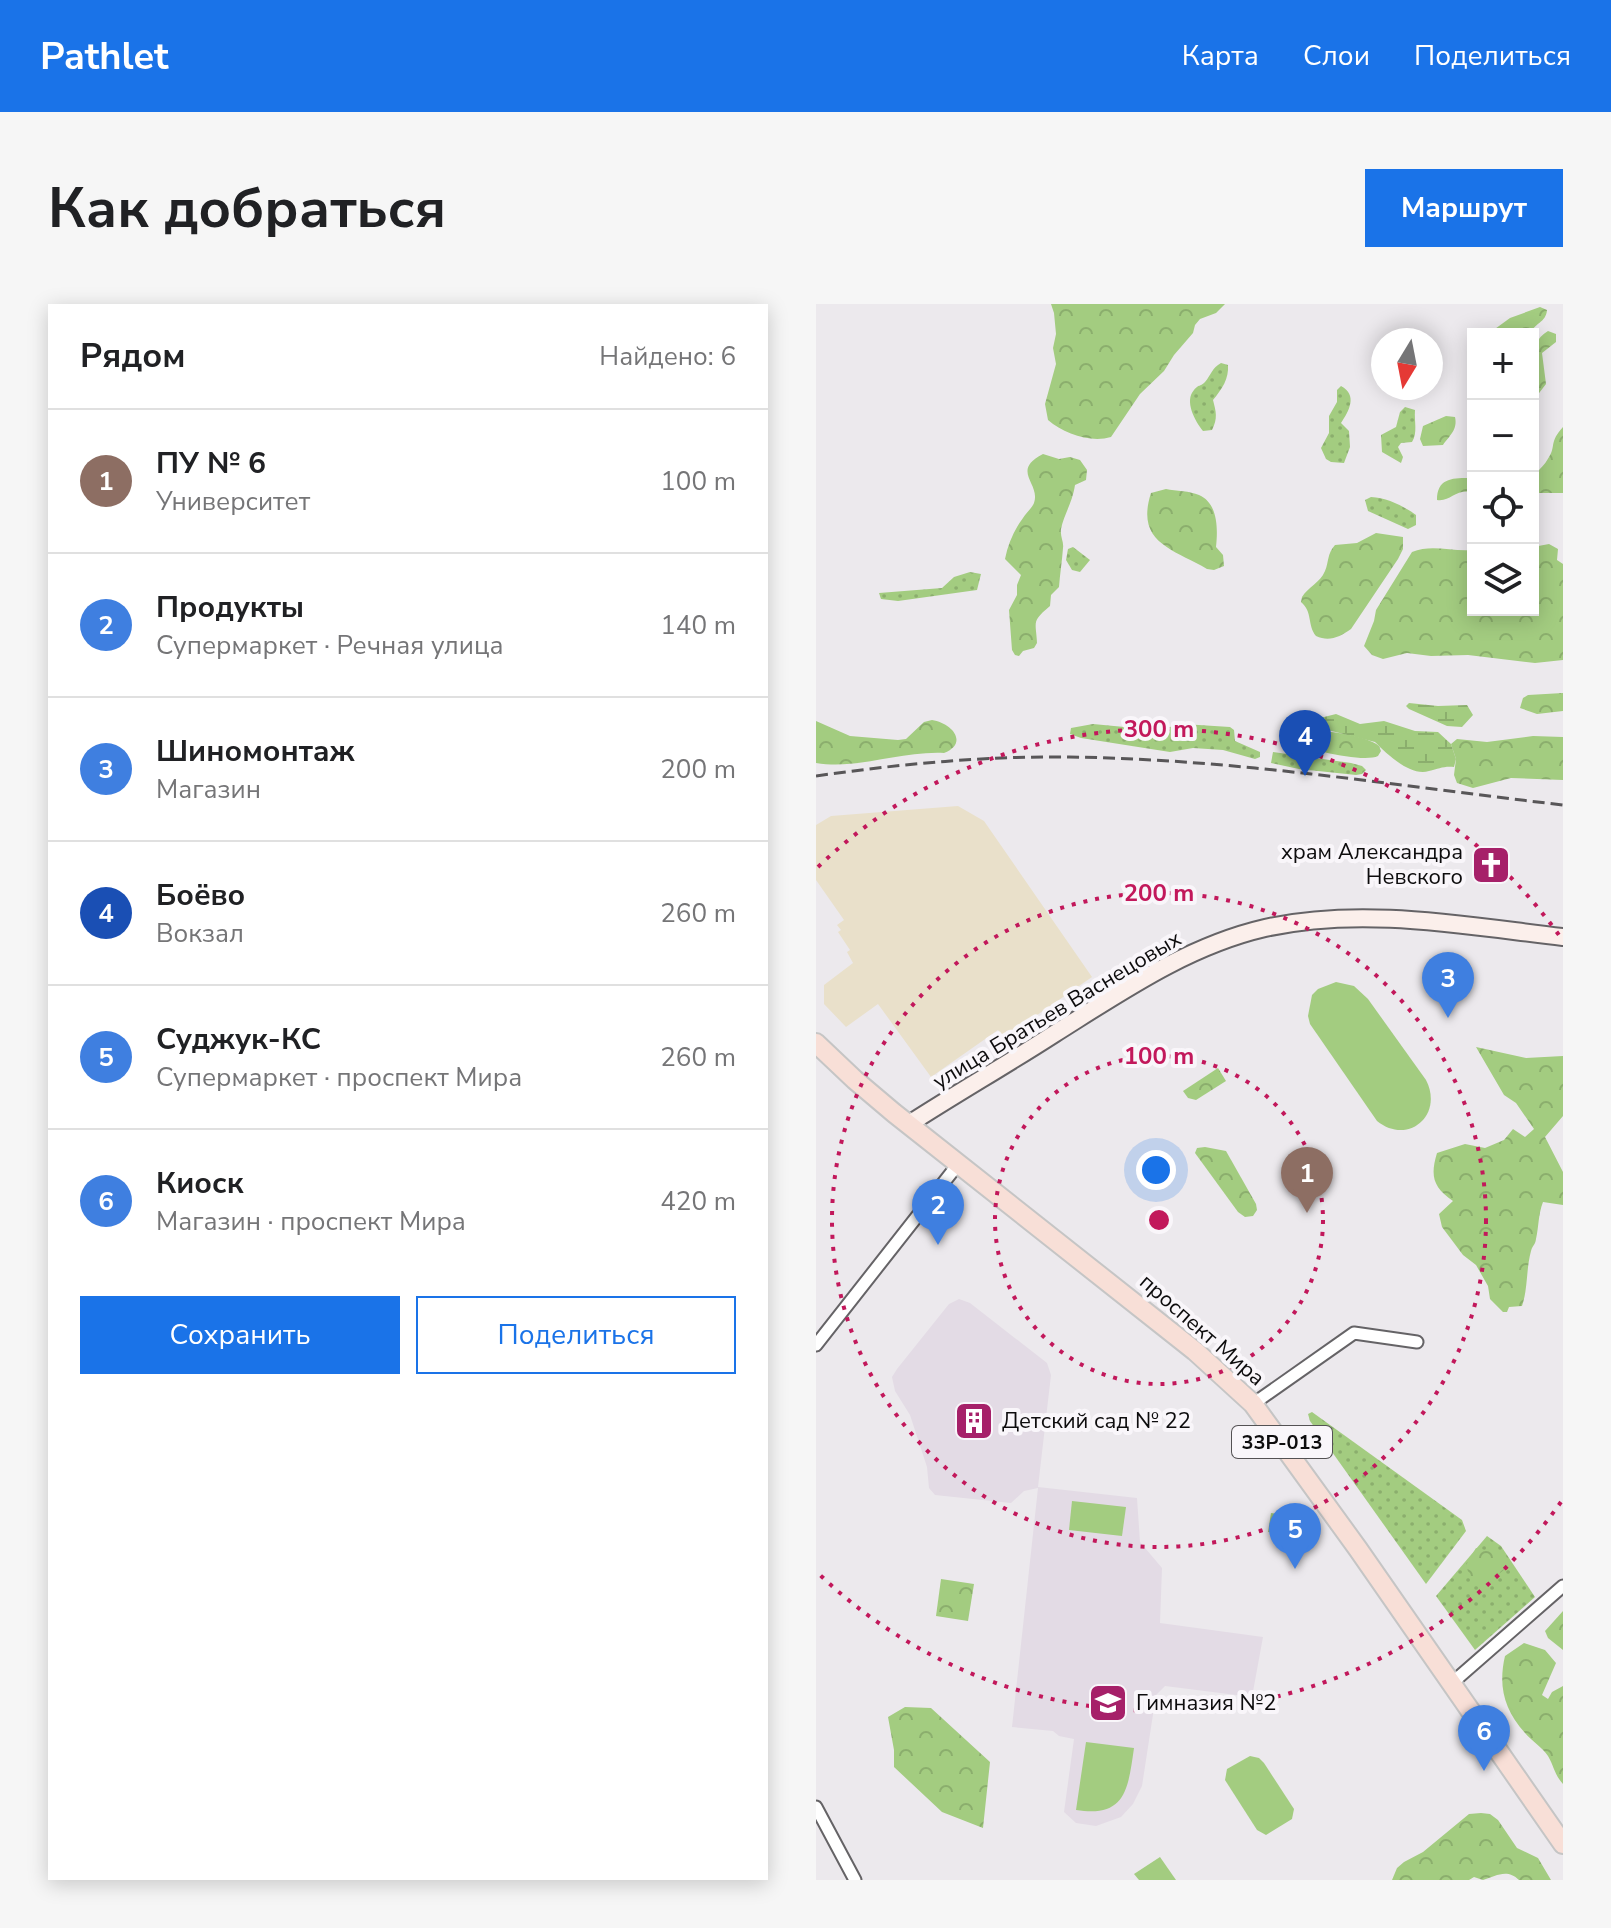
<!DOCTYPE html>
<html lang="ru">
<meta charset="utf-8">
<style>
:root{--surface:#fff;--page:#f6f6f6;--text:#202124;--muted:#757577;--line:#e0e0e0;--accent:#1a73e8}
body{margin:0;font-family:"Nunito Sans",sans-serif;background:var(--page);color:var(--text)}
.controls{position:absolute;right:24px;top:24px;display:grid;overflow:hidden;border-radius:0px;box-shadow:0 4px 20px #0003}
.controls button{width:72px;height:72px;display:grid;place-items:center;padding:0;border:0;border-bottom:2px solid var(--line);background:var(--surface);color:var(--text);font:40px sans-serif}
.compass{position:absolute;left:555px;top:24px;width:72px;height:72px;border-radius:50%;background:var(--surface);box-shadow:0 4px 20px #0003;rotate:190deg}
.you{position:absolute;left:340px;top:866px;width:28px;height:28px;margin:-20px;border:6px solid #fff;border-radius:50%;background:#1a73e8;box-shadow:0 0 0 12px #1a73e833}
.badge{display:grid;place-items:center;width:52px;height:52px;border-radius:50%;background:var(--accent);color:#fff;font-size:26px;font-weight:700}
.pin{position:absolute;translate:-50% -66px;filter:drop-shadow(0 2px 4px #0008)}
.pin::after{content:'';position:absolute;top:42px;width:28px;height:24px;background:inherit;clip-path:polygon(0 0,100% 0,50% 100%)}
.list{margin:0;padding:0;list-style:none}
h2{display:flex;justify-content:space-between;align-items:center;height:104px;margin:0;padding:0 32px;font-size:34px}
h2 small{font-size:26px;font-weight:400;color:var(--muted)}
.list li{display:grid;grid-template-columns:52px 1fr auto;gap:24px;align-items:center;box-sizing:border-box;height:144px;padding:0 32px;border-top:2px solid var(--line)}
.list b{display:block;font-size:30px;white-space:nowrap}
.list p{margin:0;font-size:26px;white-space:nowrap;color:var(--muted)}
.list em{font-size:26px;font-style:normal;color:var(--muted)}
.actions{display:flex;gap:16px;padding:24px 32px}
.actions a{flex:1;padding:18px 0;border:2px solid var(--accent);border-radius:0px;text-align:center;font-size:28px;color:var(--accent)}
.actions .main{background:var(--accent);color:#fff}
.icon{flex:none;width:44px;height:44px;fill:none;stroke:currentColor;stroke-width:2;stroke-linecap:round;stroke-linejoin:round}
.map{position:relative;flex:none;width:747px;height:1576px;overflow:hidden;border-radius:0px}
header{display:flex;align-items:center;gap:48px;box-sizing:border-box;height:112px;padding:0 40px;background:var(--accent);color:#fff}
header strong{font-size:38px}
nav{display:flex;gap:44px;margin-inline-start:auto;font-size:28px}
.intro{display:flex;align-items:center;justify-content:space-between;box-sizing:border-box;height:192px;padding:0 48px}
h1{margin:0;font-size:56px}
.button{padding:20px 36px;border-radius:0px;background:var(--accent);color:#fff;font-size:28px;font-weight:700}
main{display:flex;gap:48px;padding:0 48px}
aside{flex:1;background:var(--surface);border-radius:0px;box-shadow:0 4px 20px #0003}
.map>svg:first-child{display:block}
.built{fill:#e3dbe5}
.industrial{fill:#e9e0ca}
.grass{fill:url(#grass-dots)}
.forest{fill:url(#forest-crowns)}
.wetland{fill:url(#wetland-marsh)}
.garden{fill:#a3cc80}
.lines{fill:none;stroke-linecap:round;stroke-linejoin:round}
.minor-casing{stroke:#656366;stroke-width:15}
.secondary-casing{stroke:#656366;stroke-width:20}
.primary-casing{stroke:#c5c5c5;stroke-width:22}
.minor{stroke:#fff;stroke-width:11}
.secondary{stroke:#fbefeb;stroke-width:16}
.primary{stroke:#f8dfd7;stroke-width:18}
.rail{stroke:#585658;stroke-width:3;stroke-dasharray:12 6;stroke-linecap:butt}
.ring{fill:none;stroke:#c2185b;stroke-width:4;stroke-dasharray:4 8}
.labels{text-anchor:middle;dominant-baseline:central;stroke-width:8;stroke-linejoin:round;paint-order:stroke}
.shield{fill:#f9f6fa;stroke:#545254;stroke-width:2}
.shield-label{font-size:20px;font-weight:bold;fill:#0d0c0d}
.poi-label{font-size:22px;fill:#0d0c0d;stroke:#f9f6fa;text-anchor:start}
.street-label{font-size:22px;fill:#0d0c0d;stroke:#f9f6fa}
.centre{fill:#c2185b;stroke:#f9f6fa;stroke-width:4}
.ring-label{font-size:24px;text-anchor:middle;font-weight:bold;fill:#c2185b;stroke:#f9f6fa;stroke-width:8;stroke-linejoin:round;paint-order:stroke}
</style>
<header>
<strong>Pathlet</strong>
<nav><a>Карта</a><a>Слои</a><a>Поделиться</a></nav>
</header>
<div class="intro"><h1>Как добраться</h1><a class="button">Маршрут</a></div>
<main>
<aside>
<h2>Рядом<small>Найдено: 6</small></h2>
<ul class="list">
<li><span class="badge" style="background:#8d6e63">1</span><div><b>ПУ № 6</b><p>Университет</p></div><em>100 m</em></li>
<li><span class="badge" style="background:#3f7fe0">2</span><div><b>Продукты</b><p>Супермаркет · Речная улица</p></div><em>140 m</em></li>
<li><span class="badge" style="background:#3f7fe0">3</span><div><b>Шиномонтаж</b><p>Магазин</p></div><em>200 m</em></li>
<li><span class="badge" style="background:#1a4fb4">4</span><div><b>Боёво</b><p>Вокзал</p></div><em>260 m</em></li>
<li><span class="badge" style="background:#3f7fe0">5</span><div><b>Суджук-КС</b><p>Супермаркет · проспект Мира</p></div><em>260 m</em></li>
<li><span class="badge" style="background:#3f7fe0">6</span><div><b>Киоск</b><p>Магазин · проспект Мира</p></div><em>420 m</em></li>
</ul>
<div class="actions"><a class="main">Сохранить</a><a>Поделиться</a></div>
</aside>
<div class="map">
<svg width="747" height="1576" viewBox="0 0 747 1576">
<defs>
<pattern id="grass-dots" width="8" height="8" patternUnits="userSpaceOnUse" patternTransform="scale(2)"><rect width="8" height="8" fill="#a3cc80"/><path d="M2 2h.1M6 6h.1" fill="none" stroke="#8bae6d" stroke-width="1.8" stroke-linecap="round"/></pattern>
<pattern id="forest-crowns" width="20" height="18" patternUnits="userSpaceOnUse" patternTransform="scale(2)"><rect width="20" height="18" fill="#a3cc80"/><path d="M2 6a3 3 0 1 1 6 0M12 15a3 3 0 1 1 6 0" fill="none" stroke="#8bae6d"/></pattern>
<pattern id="wetland-marsh" width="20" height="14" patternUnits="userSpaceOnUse" patternTransform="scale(2)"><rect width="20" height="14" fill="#a3cc80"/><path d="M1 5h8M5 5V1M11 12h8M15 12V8" fill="none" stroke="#8bae6d"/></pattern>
</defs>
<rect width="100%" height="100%" fill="#ece9ed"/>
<path class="built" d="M143,995L154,999L231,1059L235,1071L222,1183L321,1194L324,1238L346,1264L344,1319L447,1333L436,1393L349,1382L340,1391L326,1482L317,1500L305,1513L280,1522L260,1519L248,1508L258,1435L243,1432L237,1427L196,1423L222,1184L208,1187L195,1199L119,1191L113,1184L111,1163L94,1111L79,1087L76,1073L81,1065L133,1000Z"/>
<path class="industrial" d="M142,502L168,517L276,673L188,734L182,726L115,773L62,700L30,723L8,700V681L37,659L31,648L34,646L22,628L25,626L21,621L28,616L0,576V521L15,512Z"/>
<g class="grass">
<path d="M405,59L412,61C413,75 406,85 397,96C400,108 402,114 396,126L387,127C379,117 368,97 378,86C384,79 383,84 389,78C395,71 396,64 405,59Z"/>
<path d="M525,82C542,91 533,107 525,119L533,127L534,143L528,159L515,158L510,155L505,144L513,129V112L521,98V86Z"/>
<path d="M589,103L599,106C598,117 602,129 596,138L585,139L582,143L587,153L585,159L566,148L565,131L580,123L584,108Z"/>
<path d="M555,193C571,194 586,201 600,211V221L592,225L552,207L549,196Z"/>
<path d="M257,243L274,256L264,268L256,266L250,256L252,245Z"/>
<path d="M154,268L165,270L161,286L82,297L65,295L63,289L126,284L138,273Z"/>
<path d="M277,420L340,426L367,420L414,423L418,426L419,437L444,448V453L439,455L407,446L377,444L354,448L265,434L254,430L255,424Z"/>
<path d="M457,448L535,459L546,462L550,466L546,470L540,471L483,465L455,459Z"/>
<path d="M496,1108L646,1216L650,1227L610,1280L494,1117L492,1110Z"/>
<path d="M671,1232L685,1242L719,1293L659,1346L620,1292Z"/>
</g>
<g class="forest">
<path d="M235,0H409L400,9L384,15L379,21L377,29L358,51L348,67L324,90L295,133C275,139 248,130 232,116L229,100L240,60L237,44L240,30L238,9Z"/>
<path d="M724,3L731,6C730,19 718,19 714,30H672L694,14Z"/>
<path d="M732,27L740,30V38L726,49L730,80L717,97C717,74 709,40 732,27Z"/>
<path d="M630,112L639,113C642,126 633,132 627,141L607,142L604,135L607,122Z"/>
<path d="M747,123V189H717C717,163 723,171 733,153C740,142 733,138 747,123Z"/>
<path d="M227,150L243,155L254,153L264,156L271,166L270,176L259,181C256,200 248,210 245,225C244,233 248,238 247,244C246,258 244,269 243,283L235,291L234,302C215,318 220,317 221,339L218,344L207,347L203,352L199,351L196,346L193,306L201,291V281L205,271L189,255C192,240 198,226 207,214C210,209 216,204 218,199C225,179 194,167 227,150Z"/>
<path d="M657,162V188C638,185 635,198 621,196C621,175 635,174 652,174Z"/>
<path d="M350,185C360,187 374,187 383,191C402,199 402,225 400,243L407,251L408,262L398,266L391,265C357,245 319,239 335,189Z"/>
<path d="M560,229L587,233V245L582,255L535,325C524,333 513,338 500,332C491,321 497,308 485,298L486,293C492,283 504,279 509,267C513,257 511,250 519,241L541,239Z"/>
<path d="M733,240L742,245L741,256L747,260V356L719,359L652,351L615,352L591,349L567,355L556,351L548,342L558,317L560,306L596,248C616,240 636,248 657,246V306H717V243Z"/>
<path d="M747,389V407L721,410L704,404L707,394L712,391Z"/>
<path d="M116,416C136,419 153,439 128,449C83,447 42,466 0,459V417L34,432L82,436L90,435L108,418Z"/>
<path d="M487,425C506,427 549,430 563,442L565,447L562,452C548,459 490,446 477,437L481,426Z"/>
<path d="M717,432L747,433V476L695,474L657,484L641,479L638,471L640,455L635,440L641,435L671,438Z"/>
<path d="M660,743L710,754L747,752V812L729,833L747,868V901L727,898C722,911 723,922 720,935C719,942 717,940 715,947C710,965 712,985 706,1002L693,1003L691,1008H687L674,995L672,982L660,961L647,951L626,923L623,910L637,897C617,883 614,872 621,849L649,840L669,844L688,836L697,825L709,833L718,825L700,799L688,791Z"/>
<path d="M402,764L410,777L380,796L372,794L367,787Z"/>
<path d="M389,843L410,847L440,900L441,906L437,912L429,913L422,908L379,849L381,844Z"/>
<path d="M455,1209L476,1212L480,1231L452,1228Z"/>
<path d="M660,1244L681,1249L690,1264L670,1281L654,1274L650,1261Z"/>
<path d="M125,1275L158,1280L152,1317L120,1312Z"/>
<path d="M747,1307V1346L732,1334L729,1327Z"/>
<path d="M708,1339L729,1346L740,1359L726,1391L732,1395L736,1388L747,1382V1480C738,1470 738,1462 732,1452C726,1443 716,1437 709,1429C688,1406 682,1382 689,1352Z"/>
<path d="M89,1403L115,1404L174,1458L167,1524L126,1508L78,1463V1446L72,1413Z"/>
<path d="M665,1509L674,1510L682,1516L701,1544L722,1554L735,1576H703C691,1564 680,1572 667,1576L658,1573L653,1576H576L581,1564L588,1558L607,1548L653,1510Z"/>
</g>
<g class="wetland">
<path d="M593,399L622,402L651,401L657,411L646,423L631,422L593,405L590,402Z"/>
<path d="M520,410L544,420L568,417L599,427L622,428L635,440L640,455L638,463C627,462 623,465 613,467C594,473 570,449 559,438L484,419Z"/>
</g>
<g class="garden">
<path d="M520,678L538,682L552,695L610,776C628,811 592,842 561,817L494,720L492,712L496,691L502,685Z"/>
<path d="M256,1197L310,1203L306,1232L253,1226Z"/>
<path d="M270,1438L318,1444C312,1485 310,1514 260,1506Z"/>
<path d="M434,1452L443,1454L448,1459L478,1505L476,1515L450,1531L441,1526L409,1476L411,1465Z"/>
<path d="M344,1553L360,1576H323L318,1570Z"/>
</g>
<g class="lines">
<defs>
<g id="minor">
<path d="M0,1041L143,859"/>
<path d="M437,1100L538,1029L601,1038"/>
<path d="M636,1379L747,1282"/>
<path d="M0,1503L39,1576"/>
</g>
<path id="secondary" d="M93,820C141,789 190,761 238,730C305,688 371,642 449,624C546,602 651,622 747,633"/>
<path id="primary" d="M0,739L39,776L78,809L379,1047L437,1100L542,1245L747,1540"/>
</defs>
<use href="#minor" class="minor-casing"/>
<use href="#secondary" class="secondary-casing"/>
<use href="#primary" class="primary-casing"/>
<use href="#minor" class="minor"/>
<use href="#secondary" class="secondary"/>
<use href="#primary" class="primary"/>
<path class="rail" d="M0,472C84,460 168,452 253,453C419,455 583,482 747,501"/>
</g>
<g class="ring">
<circle cx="343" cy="916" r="164"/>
<circle cx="343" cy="916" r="327"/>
<path d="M745 1198A491 491 0 0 1 2 1269M2 563A491 491 0 0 1 745 634"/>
</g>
<defs>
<symbol id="church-square" viewBox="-11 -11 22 22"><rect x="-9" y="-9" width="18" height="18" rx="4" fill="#a62069" stroke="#f9f6fa"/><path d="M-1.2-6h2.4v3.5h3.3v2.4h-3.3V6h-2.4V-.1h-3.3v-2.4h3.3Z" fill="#fff"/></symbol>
<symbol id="building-square" viewBox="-11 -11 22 22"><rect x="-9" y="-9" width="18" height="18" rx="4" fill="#a62069" stroke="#f9f6fa"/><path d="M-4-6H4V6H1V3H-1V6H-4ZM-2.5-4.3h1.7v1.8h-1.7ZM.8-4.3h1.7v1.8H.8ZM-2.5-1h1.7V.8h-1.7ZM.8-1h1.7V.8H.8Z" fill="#fff"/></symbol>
<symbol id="school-square" viewBox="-11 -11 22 22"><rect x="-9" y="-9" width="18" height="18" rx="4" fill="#a62069" stroke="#f9f6fa"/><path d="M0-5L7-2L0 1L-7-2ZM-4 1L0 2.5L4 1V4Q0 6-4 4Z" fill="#fff"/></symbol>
</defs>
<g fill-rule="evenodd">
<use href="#church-square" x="653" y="539" width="44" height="44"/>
<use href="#building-square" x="136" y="1095" width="44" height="44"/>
<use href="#school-square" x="270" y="1377" width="44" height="44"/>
</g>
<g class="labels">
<rect class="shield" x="416" y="1122" width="100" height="32" rx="6"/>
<g class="shield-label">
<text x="466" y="1138">33Р-013</text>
</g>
<g class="poi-label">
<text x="647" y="548" text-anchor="end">храм Александра<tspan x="647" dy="25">Невского</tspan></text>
<text x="186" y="1117">Детский сад № 22</text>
<text x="320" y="1399">Гимназия №2</text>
</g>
<g class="street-label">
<text transform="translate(241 706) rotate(-31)">улица Братьев Васнецовых</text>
<text transform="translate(386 1026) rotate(41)">проспект Мира</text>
</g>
</g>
<circle cx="343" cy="916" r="12" class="centre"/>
<g class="ring-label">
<text x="343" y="433">300 m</text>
<text x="343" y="597">200 m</text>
<text x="343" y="760">100 m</text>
</g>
</svg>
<div class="controls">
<button>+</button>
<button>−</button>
<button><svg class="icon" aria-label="locate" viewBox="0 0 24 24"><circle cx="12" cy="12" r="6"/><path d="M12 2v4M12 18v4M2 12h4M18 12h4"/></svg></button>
<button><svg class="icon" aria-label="layers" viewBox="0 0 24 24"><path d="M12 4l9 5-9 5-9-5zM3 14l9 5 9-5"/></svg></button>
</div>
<svg class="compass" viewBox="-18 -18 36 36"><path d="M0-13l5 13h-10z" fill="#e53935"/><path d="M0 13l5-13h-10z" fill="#757577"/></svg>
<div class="you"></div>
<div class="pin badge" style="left:491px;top:909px;background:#8d6e63">1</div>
<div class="pin badge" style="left:122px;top:941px;background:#3f7fe0">2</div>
<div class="pin badge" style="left:632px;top:714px;background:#3f7fe0">3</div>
<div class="pin badge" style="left:489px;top:472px;background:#1a4fb4">4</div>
<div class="pin badge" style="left:479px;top:1265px;background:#3f7fe0">5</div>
<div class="pin badge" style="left:668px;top:1467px;background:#3f7fe0">6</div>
</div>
</main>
